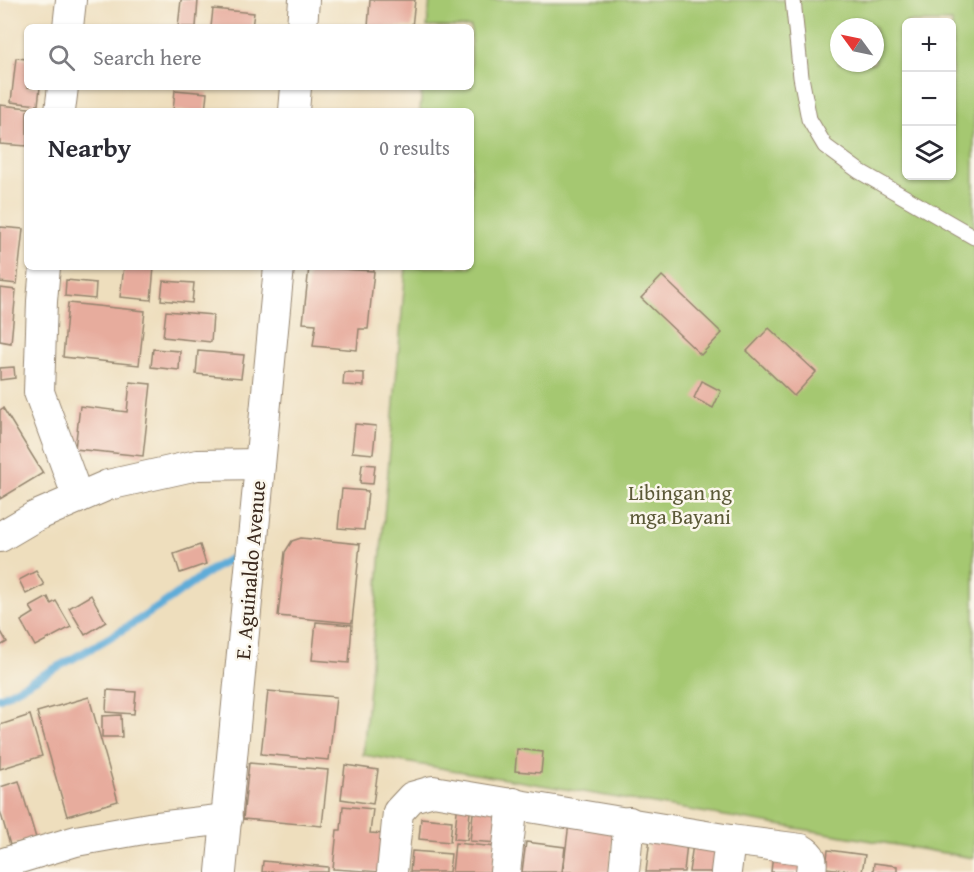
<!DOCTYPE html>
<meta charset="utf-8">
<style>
:root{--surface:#fff;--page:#f2f2f3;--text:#2b2b33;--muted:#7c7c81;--line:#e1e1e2}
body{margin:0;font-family:"Gentium Book Plus",serif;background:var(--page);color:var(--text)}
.controls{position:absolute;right:18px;top:18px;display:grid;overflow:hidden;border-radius:9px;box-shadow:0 2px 4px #0004}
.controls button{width:54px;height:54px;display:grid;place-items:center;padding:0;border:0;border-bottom:2px solid var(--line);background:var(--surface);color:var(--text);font:30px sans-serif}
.compass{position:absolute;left:830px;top:18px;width:54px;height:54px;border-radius:50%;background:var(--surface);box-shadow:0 2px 4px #0004;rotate:303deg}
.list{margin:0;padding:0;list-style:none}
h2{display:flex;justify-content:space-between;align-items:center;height:78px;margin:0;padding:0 24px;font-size:26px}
h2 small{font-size:20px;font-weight:400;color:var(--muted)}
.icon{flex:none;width:33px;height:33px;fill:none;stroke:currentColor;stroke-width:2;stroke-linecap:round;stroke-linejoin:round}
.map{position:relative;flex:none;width:974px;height:872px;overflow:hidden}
.search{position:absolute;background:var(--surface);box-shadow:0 2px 4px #0004;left:24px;top:24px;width:450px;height:66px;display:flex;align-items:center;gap:15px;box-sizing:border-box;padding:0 21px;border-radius:9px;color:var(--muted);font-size:22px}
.panel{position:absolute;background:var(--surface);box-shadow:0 2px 4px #0004;left:24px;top:108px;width:450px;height:162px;border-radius:9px}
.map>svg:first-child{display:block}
.green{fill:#a5c871;stroke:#707948;stroke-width:1.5;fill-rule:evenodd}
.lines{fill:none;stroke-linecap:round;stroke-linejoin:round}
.stream{stroke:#5eacd8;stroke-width:8}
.building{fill:#e7ac9d}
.service-casing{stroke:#94846e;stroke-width:17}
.minor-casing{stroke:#94846e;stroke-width:32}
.service{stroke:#fff;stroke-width:15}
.minor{stroke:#fff;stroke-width:30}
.labels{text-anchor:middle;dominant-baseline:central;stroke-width:5;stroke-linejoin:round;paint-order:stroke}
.park-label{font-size:21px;fill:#5b5937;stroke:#fbf7ec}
.street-label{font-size:21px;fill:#3b2a1e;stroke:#fbf7ec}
</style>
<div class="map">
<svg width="974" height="872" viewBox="0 0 974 872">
<rect width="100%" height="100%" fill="#fbf7ec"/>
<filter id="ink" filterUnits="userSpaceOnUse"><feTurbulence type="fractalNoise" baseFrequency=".0167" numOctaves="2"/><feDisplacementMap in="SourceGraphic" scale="12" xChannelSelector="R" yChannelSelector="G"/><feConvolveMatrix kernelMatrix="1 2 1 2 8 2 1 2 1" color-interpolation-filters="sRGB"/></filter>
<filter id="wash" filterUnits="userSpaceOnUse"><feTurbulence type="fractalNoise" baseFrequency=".008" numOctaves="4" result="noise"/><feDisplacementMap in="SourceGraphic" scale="24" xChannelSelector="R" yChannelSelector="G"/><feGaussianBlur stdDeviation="1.35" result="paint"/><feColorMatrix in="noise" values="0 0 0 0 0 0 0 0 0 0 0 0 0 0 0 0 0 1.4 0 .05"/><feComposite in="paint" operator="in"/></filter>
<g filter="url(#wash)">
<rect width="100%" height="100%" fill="#eedebd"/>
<path class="green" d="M430,0H974V858L363,755L406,267H471V111H420L422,87H471V27H427ZM906,22H952V176H906ZM839,27H875V63H839Z"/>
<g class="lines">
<path class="stream" d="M0,698C54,669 109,640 160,606C185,590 206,570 233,558"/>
</g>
<g id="blocks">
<g class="building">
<path d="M181,0H198L196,27H178Z"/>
<path d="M370,0H415L412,27H368Z"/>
<path d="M213,9L254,13L252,27H211Z"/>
<path d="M16,58L27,59V87H40L38,105L11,102Z"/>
<path d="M175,90L207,93L205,111H173Z"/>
<path d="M0,105L38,109V111H27V146L0,144Z"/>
<path d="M0,227L23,229L17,284L0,282Z"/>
<path d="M124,267H154L151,300L120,297Z"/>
<path d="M309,267L374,271L368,329H359L357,350L313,346L316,324L303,323Z"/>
<path d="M662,276L722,333L701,355L641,298Z"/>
<path d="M66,280L96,283L95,299L65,296Z"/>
<path d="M163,281L194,283L192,303L161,300Z"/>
<path d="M0,288L16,290L11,343L0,341Z"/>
<path d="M68,303L145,311L139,365L63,357Z"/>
<path d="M166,311L213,315L211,342L163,337Z"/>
<path d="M769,328L816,372L794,396L747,351Z"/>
<path d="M153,349L180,351L179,370L151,367Z"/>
<path d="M198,351L244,355L241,378L196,374Z"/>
<path d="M14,367L15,378L0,380V368Z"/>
<path d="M344,372L364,373V386L343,385Z"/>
<path d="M702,381L721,391L713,408L694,398Z"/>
<path d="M130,382L151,384L143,456L75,449L80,406L127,412Z"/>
<path d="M3,408L43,473L0,499V410Z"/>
<path d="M355,424L376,426L373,454L352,452Z"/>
<path d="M362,464L375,465L373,484L360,483Z"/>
<path d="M342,489L368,491L364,530L338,528Z"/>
<path d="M301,538L360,544L352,623L278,616L285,552L292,541Z"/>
<path d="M200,545L206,564L180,573L174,554Z"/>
<path d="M36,571L44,585L26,594L19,580Z"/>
<path d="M91,595L106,622L85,635L69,608Z"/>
<path d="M48,597L51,604L56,601L71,627L35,646L21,621L34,613L30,607Z"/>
<path d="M316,622L352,625L349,663L312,660Z"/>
<path d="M0,630L7,642L0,646Z"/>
<path d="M107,690L136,692L134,714L106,712Z"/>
<path d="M268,691L336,697L329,760L261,754Z"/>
<path d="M89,697L118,801L67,816L37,712Z"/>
<path d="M30,715L42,756L0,769V725Z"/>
<path d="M121,715L122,737H102V716Z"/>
<path d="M517,749L543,752L541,773L515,771Z"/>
<path d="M249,763L328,770L322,826L243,819Z"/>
<path d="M345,765L378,770L373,804L341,799Z"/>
<path d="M19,781L36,838L10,845L0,811V787Z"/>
<path d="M458,802L471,803L467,840L454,839Z"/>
<path d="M474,804L503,807L499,843L470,841Z"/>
<path d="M343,806L373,809L370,833L384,834L380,872L333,869L337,830H341Z"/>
<path d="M421,818L452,821L450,842L419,839Z"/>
<path d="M569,823L614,828L609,872H563Z"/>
<path d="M650,838L687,843L684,872H646Z"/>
<path d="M526,842L565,847L562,872H522Z"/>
<path d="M455,843L497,847L495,872H452Z"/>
<path d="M693,844L724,847L721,872H689Z"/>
<path d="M828,850L865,855L862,872L826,868Z"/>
<path d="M412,851L451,854L449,872H410Z"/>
<path d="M773,854L804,857L802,872H771Z"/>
<path d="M263,861L328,867V872H262Z"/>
<path d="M874,863L897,866V872H873Z"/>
</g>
</g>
</g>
<g filter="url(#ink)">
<use href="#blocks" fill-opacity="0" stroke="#94846e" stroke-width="1.5"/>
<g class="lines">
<defs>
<path id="service" d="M793,0L801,77L809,119L825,146L859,171L974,237"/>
<g id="minor">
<path d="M68,27L71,0"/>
<path d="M302,27L304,0"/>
<path d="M60,111L63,87"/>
<path d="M294,111L296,87"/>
<path d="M45,267L42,301L39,392L78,498"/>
<path d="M0,537L34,517L108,485L197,465L260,464"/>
<path d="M0,864L76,841L149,828L227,819"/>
<path d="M221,872L279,267"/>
<path d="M392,872L398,812L412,797L433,791L730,840L801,849C812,855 813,860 811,872"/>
<path d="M505,872L513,803"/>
<path d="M624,872L629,822"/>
<path d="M726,872L730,840"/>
</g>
</defs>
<use href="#service" class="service-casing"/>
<use href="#minor" class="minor-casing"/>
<use href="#service" class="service"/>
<use href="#minor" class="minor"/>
</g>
</g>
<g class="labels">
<g class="park-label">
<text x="680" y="492">Libingan ng<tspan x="680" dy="24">mga Bayani</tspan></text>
</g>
<g class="street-label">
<text transform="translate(250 570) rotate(-85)">E. Aguinaldo Avenue</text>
</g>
</g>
</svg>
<div class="controls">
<button>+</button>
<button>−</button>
<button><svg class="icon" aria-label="layers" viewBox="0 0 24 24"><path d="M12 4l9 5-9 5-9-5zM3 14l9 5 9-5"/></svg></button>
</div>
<svg class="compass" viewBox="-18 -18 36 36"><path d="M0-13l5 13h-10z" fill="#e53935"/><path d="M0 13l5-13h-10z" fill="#7c7c81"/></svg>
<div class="search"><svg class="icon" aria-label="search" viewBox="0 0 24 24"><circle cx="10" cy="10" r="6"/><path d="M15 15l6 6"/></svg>Search here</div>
<section class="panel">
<h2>Nearby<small>0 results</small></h2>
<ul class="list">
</ul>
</section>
</div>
